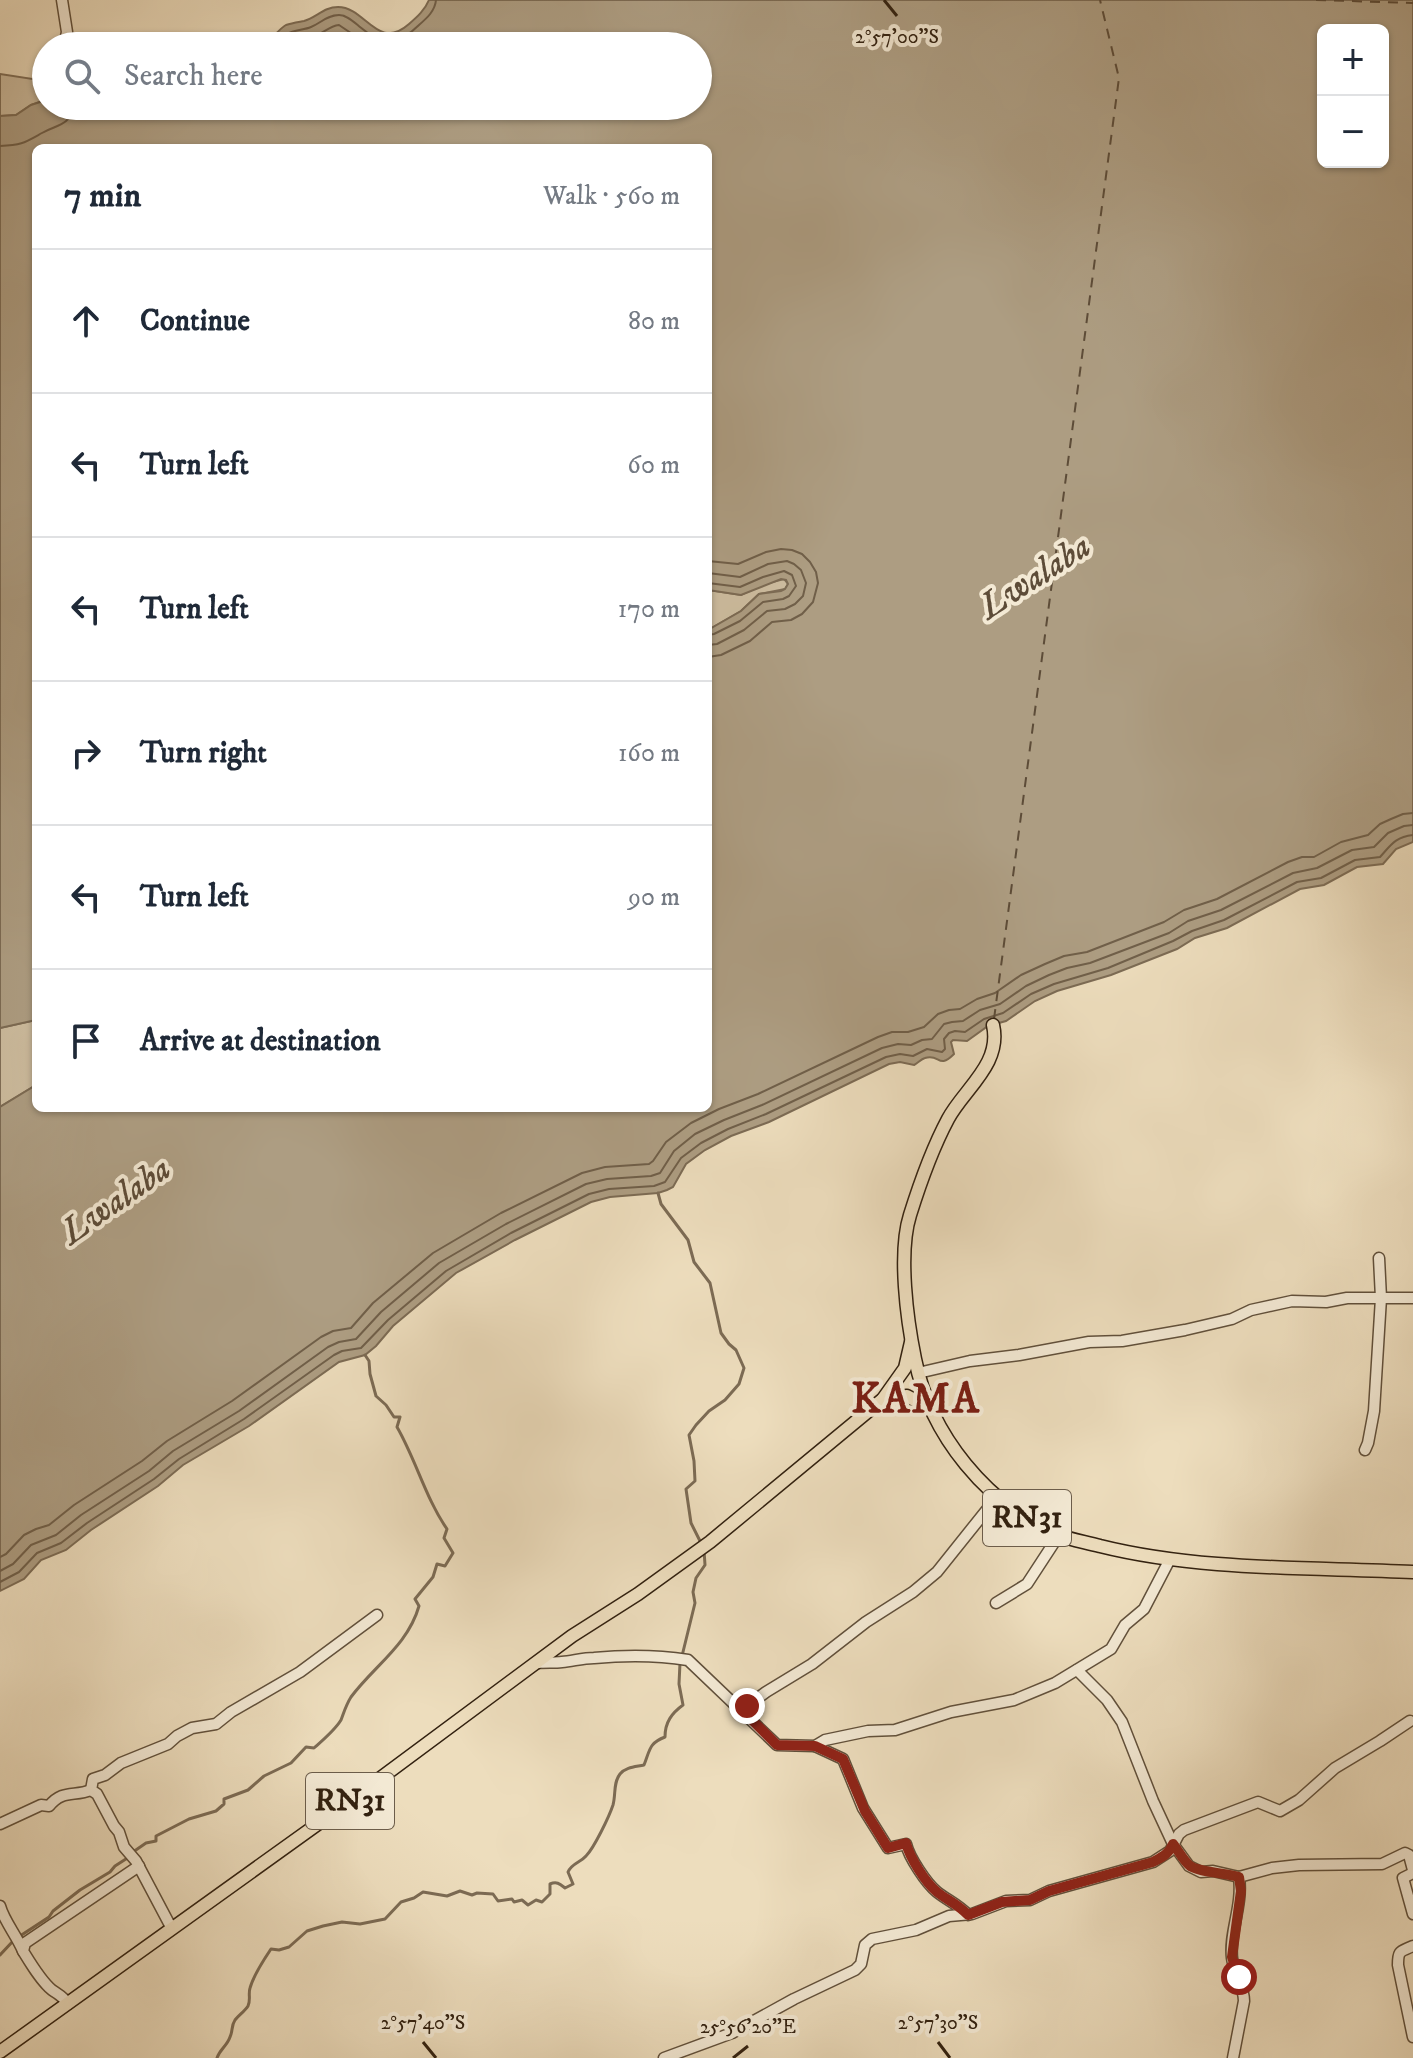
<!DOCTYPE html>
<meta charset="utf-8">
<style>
:root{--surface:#fff;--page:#f2f2f3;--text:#1f2937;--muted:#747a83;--line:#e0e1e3}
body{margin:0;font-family:"IM FELL DW Pica",serif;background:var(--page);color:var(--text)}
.controls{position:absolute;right:24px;top:24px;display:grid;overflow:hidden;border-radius:12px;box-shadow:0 2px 6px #0004}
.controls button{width:72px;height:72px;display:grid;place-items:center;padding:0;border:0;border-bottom:2px solid var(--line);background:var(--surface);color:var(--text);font:40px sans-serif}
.stop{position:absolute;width:24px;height:24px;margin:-18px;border:6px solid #8f2418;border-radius:50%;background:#fff}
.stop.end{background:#8f2418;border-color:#fff;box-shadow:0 2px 8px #0008}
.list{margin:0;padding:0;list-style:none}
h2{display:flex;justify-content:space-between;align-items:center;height:104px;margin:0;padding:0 32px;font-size:34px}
h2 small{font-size:26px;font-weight:400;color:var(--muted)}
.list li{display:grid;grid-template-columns:52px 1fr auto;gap:24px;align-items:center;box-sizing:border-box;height:144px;padding:0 32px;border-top:2px solid var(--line)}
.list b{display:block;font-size:30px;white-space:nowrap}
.list em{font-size:26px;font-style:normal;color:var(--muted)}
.icon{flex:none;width:44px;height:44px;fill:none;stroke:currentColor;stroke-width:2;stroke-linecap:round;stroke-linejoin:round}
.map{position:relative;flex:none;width:1413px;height:2058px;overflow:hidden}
.search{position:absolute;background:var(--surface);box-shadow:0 2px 6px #0004;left:32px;top:32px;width:680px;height:88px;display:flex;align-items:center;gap:20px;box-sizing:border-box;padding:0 28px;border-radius:44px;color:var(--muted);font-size:30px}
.panel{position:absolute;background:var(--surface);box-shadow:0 2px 6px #0004;left:32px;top:144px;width:680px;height:968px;border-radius:12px}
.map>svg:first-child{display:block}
.green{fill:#cdbda0;stroke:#806f58;stroke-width:2}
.water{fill:#ad9d82;stroke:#7c6b54;stroke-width:2;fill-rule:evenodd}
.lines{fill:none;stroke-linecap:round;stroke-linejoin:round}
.shore{stroke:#705f49;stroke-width:2}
.stream{stroke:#7c6b54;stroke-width:3}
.ferry{stroke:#5d4c38;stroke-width:2;stroke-dasharray:10 8;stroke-linecap:butt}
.minor-casing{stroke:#61503b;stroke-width:13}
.major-casing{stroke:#322110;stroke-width:15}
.minor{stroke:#f3e9d4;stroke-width:10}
.major{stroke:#edddbd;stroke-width:12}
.route{stroke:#8f2418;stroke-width:10}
.ticks{fill:none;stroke:#322110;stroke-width:3}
.labels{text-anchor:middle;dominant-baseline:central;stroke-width:8;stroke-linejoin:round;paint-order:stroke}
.shield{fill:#f3e9d4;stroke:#6c5d4b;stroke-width:2}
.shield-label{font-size:32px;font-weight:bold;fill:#322110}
.water-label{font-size:36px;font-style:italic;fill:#5d4c38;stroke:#f3e9d4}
.district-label{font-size:42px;font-weight:bold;letter-spacing:2px;fill:#7a1f14;stroke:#f3e9d4}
.ticks-label{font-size:20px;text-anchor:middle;fill:#322110;stroke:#f3e9d4;stroke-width:8;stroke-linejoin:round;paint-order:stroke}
</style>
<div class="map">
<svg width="1413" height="2058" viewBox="0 0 1413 2058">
<rect width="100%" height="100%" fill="#edddbd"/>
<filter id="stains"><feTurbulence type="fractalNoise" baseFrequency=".0025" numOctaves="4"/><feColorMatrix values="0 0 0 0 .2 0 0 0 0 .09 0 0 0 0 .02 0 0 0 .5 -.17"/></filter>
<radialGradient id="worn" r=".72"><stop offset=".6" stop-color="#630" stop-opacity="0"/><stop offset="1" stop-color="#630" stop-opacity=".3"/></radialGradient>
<g class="green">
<path d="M0,74L46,81V100L31,105L16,115L0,116Z"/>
<path d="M784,579L788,584L785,589L759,594L741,611L708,630V590L741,595L765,584Z"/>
<path d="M36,1020V1085L0,1107V1028Z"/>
</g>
<path class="water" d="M429,0H1413V842L1396,849L1383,864L1357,867L1324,885L1300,889L1227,928L1195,938L1177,949L1111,975L1057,991L1035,1001L1006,1021L988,1026L967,1041L953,1040L951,1042L954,1054C938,1070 940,1053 925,1058C921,1059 918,1063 914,1065L900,1062L889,1064L769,1122L731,1136L705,1150L686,1164L673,1187L667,1190L658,1193L610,1197L591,1202L515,1240L456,1273L393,1326L376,1346L365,1355L339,1362L249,1426L183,1465L158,1486L91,1530L66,1550L41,1560L24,1579L0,1591V1107L36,1085V1108H708V630L741,611L759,594L781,591L785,589L788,584L786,580L781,579L741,595L708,590V148H36V1020L0,1028V116L16,115L31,105L46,100V106H698V46H225C237,37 252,44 266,40C275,37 279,29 286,25C292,23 299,22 304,21C317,17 324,7 338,7C366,7 377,52 409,24C417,17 425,10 429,0ZM1323,30H1383V162H1323Z"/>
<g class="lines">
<g class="shore">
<path d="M273,46C278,43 282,37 287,34C294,30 304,30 311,27C321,23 327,15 339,15C347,15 354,22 360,27C382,46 399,45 419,25C427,18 435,11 436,0"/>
<path d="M289,46C297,40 306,40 315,36C324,33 329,26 339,25L370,46"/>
<path d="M0,146C22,145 24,143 42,133C58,124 68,127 75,106"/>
<path d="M708,561L738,564L766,552L781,549L792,550L802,554L810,562L816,572L818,583L813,602L802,614L791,620L772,622L750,641L721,655L708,657"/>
<path d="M708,573L740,577L768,564L787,561L794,564L801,570L806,583L803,596L795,604L785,609L767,611L744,630L717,644L708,645"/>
<path d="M708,583L740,587L763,577L784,571L792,575L796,586L789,596L783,599L763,602L740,621L714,634L708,635"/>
<path d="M0,1557L6,1554L24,1535L36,1529L49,1525L74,1505L142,1461L167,1441L232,1401L321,1337L333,1331L351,1328L373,1303L433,1253L501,1213L582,1173L605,1167L649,1164L653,1161L666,1142L691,1123L719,1109L758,1094L878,1037L892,1032H908L924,1027L938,1014L949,1010L960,1009L977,999L995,993L1021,975L1045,964L1064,956L1087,952L1164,922L1184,910L1217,899L1288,862L1302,857H1314L1341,842L1368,835L1380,824L1391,819L1403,814L1413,813"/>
<path d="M0,1571L13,1564L31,1545L56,1535L81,1515L149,1471L173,1451L239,1411L328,1347L339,1342L356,1339L381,1312L439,1263L506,1224L586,1184L607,1179L651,1176L660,1173L674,1151L695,1134L724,1120L762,1105L882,1048L898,1044L911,1045L922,1040L932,1039L944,1024L952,1022L963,1021L980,1010L1000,1004L1026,986L1049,975L1067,968L1090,963L1169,933L1188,921L1221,910L1293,873L1317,868L1352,850L1374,847L1388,833L1404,826L1413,825"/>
<path d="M0,1582L19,1572L37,1553L61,1543L87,1523L154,1479L179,1459L244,1419L334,1355L342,1351L361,1348L388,1320L446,1271L511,1233L589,1194L609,1189L654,1186L665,1182L681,1158L701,1143L728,1129L766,1114L886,1057L900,1054L913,1056L927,1049L942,1052L945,1049L944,1039L949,1033L955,1031L965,1032L984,1019L1003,1013L1031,994L1054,984L1108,968L1173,941L1192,931L1224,920L1297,882L1321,878L1355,860L1380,857C1391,845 1395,837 1413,835"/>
</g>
<g class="stream">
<path d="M658,1193L661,1204L688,1240L694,1262L710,1283L721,1333L729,1344L736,1350L744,1368L739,1384L725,1400L709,1411L696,1425L689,1435L694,1461L695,1481L686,1489L691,1523L701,1543"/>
<path d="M682,1656L695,1603L693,1592L696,1578L705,1565L704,1550"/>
<path d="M133,1852L146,1843L156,1841V1836L189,1819L216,1811L224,1804V1799L248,1790L264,1776L291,1763L306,1747L314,1748C323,1740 335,1730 341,1720C344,1712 346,1705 351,1697C374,1666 408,1645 419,1606L415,1599L433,1577L437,1564L445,1566L453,1553L444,1538L447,1529C426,1499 416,1460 397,1427L400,1417H394L386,1405L376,1396L370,1374L369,1361L365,1355"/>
<path d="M20,1936L49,1917L53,1911L80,1890L110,1872L115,1866L129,1857"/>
<path d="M0,1955L14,1940"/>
<path d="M217,2058C220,2049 227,2046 230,2037C233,2031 231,2026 235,2020C239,2015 245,2011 248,2006C251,2000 248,1994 250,1988C254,1974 263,1961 271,1949L279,1950L289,1947L307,1931L323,1926L342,1922L360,1924L385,1919L401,1902L414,1898L423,1892L447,1896L460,1891L472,1895L477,1893L493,1894L498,1901L512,1899L514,1902L522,1900L528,1905L536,1900L542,1902L550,1894V1884C557,1881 560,1884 565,1888L573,1884L568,1872C572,1863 580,1863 586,1856C594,1848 609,1817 613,1805C616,1794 613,1783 620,1774C626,1767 635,1767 644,1765C650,1750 649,1743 665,1737C665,1722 672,1713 683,1705L679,1684L680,1663"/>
</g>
<g class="ferry">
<path d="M1316,0L1413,3"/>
<path d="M994,1019L1119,78L1100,0"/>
</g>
<defs>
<g id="minor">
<path d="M62,0L67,32L64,46"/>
<path d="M918,1373L970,1361L1019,1355L1089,1342L1122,1341L1185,1330L1232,1319L1251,1310L1292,1301L1326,1302L1347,1298H1413"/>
<path d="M1365,1450L1368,1443L1374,1411L1381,1298L1379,1258"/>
<path d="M996,1603L1027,1584L1059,1535"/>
<path d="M538,1663C546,1662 554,1663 562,1662C573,1661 583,1658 594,1658C625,1655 657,1655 688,1660L777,1745L815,1746L825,1740L868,1731L895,1730L951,1712L1014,1700L1055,1683L1111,1649L1125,1625L1144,1609L1170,1559"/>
<path d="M1077,1670L1107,1700L1122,1722L1153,1801L1173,1844L1189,1866L1201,1872L1213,1871L1239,1877L1272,1868L1299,1865L1382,1864L1405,1853L1409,1855L1413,1870"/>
<path d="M742,1710L766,1692L812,1664L866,1622L913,1592L937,1572L997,1497"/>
<path d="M815,1746L843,1759L863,1808L888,1848L906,1844C909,1857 926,1883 937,1892C947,1900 959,1905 968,1915"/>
<path d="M0,1824L41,1805L49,1806C63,1789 74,1797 91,1790"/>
<path d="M1413,1873L1403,1878L1413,1914"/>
<path d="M0,1906C4,1921 17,1936 23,1951"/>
<path d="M172,1929L136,1861L124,1847L119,1832L114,1826L97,1794L91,1790L93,1779L105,1775L121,1763L168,1744L177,1736L192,1728L216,1724L231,1712L300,1672L377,1615"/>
<path d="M1413,1946C1400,1952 1398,1950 1398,1965L1413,2037"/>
<path d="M68,2004C63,1996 59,1995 52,1990C41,1981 31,1964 23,1951L25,1943L139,1866"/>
<path d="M664,2058L732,2033L794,1999L855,1970L861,1964L865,1945L872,1939L916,1930L949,1916L972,1914L1006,1901L1030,1900L1049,1891L1153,1862L1170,1851L1179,1834L1184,1830L1258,1802L1280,1811L1299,1800L1335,1768L1380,1741L1410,1721"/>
<path d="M1233,2058L1244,2001C1244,1986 1234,1973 1232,1958C1229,1932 1243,1906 1239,1877"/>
</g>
<g id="major">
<path d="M993,1025C1002,1064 964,1089 948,1119C932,1149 920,1183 910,1215C898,1253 907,1320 915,1359C930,1435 987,1505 1059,1535C1071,1540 1086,1542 1100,1546C1200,1571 1310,1567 1413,1572"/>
<path d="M883,1399L907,1396L929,1408"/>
<path d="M0,2052L347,1803L572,1636L638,1594L710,1542L883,1399L905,1368L911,1342"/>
</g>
</defs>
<use href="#minor" class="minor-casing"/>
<use href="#major" class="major-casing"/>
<use href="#minor" class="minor"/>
<use href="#major" class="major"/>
</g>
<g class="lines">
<path class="route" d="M747,1706L742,1710L777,1745L815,1746L843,1759L865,1811L888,1848L906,1843C910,1858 925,1882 937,1892C947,1900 959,1905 968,1915L1002,1902L1030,1900L1049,1891L1153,1862C1162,1857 1169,1854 1173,1844C1178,1850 1183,1860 1189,1865C1196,1872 1226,1873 1239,1877L1241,1891L1232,1957L1239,1977"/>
</g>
<path class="ticks" d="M884,0L897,16M423,2042L436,2058M938,2042L950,2058M733,2058L748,2046"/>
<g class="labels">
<g class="shield">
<rect x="983" y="1490" width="88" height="56" rx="6"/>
<rect x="306" y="1773" width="88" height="56" rx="6"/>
</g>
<g class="shield-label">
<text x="1027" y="1518">RN31</text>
<text x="350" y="1801">RN31</text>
</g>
<g class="water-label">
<text transform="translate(1035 577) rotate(-33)">Lwalaba</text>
<text transform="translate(116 1201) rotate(-35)">Lwalaba</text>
</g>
<g class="district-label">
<text x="916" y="1400">KAMA</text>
</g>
</g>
<g class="ticks-label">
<text x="897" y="43">2°57'00"S</text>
<text x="423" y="2029">2°57'40"S</text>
<text x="938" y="2029">2°57'30"S</text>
<text x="748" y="2033">25°56'20"E</text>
</g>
<rect width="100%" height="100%" filter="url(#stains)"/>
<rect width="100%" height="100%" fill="url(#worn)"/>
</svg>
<div class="controls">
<button>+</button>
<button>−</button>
</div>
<div class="stop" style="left:1239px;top:1977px"></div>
<div class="stop end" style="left:747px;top:1706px"></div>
<div class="search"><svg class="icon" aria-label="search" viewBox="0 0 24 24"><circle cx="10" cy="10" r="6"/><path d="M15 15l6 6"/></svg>Search here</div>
<section class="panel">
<h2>7 min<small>Walk · 560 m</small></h2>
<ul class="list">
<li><svg class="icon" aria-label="ahead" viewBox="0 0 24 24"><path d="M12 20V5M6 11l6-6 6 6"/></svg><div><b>Continue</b></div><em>80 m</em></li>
<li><svg class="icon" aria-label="left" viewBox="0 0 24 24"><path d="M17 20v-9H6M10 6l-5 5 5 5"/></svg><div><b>Turn left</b></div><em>60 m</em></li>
<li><svg class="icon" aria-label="left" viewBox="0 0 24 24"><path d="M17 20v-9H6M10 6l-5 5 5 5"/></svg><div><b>Turn left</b></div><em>170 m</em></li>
<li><svg class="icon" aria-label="right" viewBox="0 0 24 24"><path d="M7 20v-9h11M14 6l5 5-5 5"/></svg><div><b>Turn right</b></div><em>160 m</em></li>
<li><svg class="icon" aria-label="left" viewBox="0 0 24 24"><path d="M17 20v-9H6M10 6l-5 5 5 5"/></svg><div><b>Turn left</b></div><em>90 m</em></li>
<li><svg class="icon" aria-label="arrive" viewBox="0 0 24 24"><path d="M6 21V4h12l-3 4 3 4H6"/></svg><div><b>Arrive at destination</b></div></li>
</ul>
</section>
</div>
